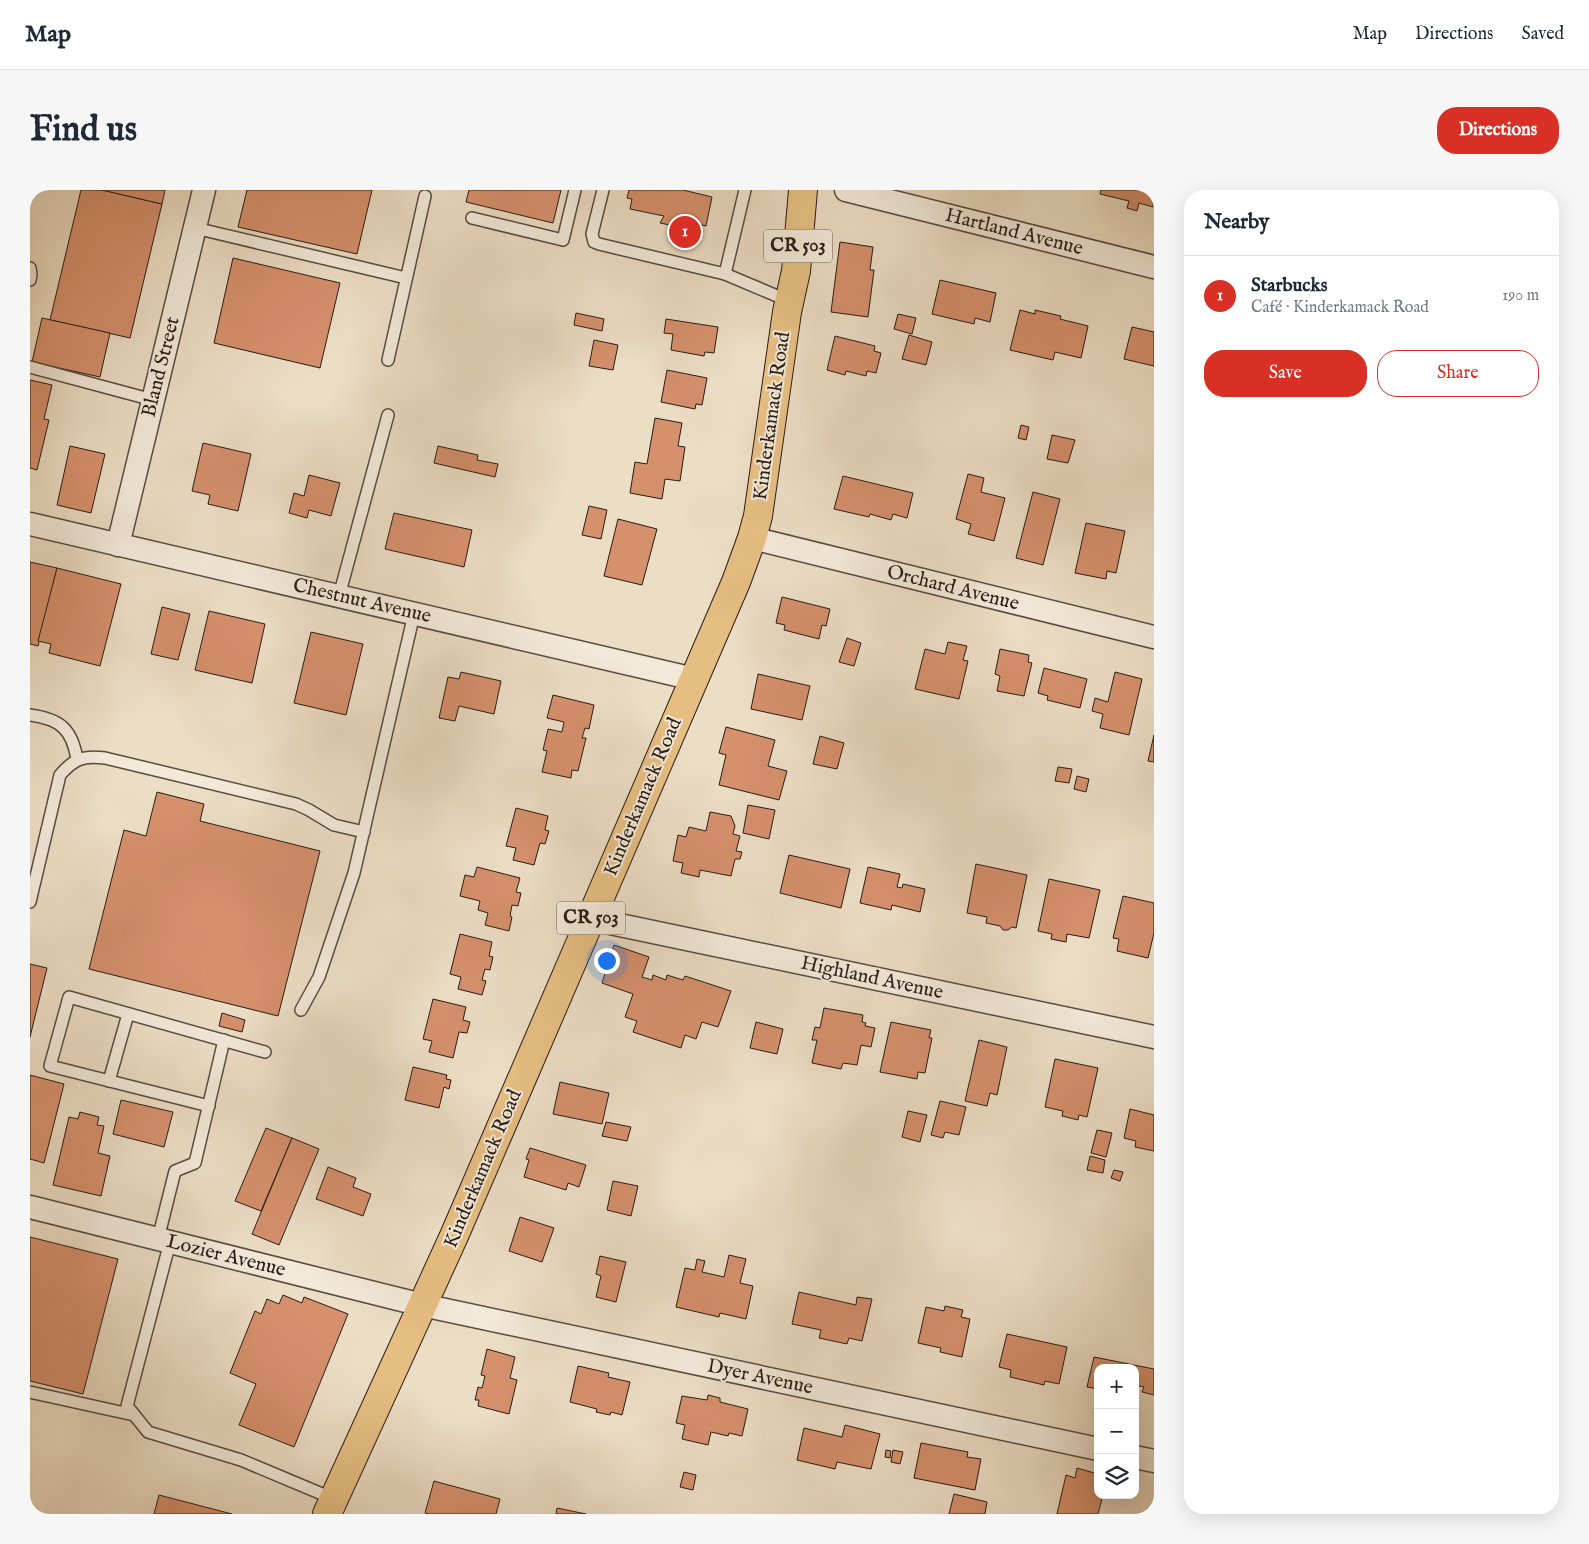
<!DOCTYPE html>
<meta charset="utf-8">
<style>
:root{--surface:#fff;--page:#f6f6f7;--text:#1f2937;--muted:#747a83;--line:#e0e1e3;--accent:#d93025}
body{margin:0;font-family:"IM FELL English",serif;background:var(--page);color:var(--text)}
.controls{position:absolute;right:15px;bottom:15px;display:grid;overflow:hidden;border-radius:10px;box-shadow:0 5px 20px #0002}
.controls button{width:45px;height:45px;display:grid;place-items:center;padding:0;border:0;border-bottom:1px solid var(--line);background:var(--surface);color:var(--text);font:25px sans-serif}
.you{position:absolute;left:576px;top:770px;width:18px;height:18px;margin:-12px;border:4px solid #fff;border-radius:50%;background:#1a73e8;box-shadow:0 0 0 8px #1a73e833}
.badge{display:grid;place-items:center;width:32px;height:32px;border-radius:50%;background:var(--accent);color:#fff;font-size:16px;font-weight:700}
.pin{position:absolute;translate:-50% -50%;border:2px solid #fff;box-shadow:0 1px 5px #0006}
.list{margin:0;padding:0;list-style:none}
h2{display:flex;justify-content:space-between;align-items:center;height:65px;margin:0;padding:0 20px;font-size:21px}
h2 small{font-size:16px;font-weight:400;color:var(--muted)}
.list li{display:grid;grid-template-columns:32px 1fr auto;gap:15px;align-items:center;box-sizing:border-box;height:80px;padding:0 20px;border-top:1px solid var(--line)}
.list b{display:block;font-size:19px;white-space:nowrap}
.list p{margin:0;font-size:16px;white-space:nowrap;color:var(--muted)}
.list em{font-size:16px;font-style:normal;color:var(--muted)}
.actions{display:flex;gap:10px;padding:15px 20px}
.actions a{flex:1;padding:11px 0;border:1px solid var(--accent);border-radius:20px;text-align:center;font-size:18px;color:var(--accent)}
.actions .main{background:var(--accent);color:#fff}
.icon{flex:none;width:28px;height:28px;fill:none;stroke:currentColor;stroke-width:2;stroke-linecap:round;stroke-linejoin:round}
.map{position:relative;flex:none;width:1124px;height:1324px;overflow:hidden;border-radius:20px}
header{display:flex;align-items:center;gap:30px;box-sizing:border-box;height:70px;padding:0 25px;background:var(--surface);border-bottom:1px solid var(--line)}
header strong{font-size:24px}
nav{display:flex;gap:28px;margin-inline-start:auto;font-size:18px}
.intro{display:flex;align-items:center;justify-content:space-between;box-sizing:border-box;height:120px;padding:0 30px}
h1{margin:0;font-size:35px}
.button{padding:12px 22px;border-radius:20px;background:var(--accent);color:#fff;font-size:18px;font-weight:700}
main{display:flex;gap:30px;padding:0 30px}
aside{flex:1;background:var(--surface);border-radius:20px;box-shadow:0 5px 20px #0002}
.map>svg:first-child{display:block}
.building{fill:#d5906c;stroke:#271c15}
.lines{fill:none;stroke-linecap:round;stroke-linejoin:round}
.service-casing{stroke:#584c41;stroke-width:14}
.minor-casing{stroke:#584c41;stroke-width:25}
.primary-casing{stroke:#271c15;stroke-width:30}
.service{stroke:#f3e9d9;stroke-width:11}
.minor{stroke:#f3e9d9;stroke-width:22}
.primary{stroke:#e6be82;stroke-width:28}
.labels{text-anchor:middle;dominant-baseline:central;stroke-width:4;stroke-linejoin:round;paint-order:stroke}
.shield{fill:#f3e9d9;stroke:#645a50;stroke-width:1}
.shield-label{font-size:19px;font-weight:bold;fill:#271c15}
.street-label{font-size:20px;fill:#271c15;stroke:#f3e9d9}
</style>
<header>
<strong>Map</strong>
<nav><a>Map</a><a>Directions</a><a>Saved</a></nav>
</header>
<div class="intro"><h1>Find us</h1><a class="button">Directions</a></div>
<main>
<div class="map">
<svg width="1124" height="1324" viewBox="0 0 1124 1324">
<rect width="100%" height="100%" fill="#ecddc5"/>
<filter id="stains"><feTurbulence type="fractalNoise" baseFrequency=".004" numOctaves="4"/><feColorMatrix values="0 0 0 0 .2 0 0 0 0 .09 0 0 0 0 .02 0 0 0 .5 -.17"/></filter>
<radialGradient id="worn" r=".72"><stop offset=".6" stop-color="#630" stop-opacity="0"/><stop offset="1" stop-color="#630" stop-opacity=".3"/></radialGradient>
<g class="building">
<path d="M51,0H72L132,14L100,148L20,130Z"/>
<path d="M72,0H135L132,14Z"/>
<path d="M217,0H342L327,64L208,37Z"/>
<path d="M439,0H531L523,33L436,12Z"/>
<path d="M599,0H653L682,7L676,36L660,32L658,39L630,33L634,26L600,19L602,9L597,8Z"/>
<path d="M1071,0H1124L1123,17L1109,13L1107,21L1097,18L1099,11L1070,4Z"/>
<path d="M810,52L843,57L840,80H844L838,127L801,122Z"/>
<path d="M203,68L310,93L290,178L184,153Z"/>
<path d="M910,90L966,103L960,132L945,128L944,134L902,124Z"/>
<path d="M990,120L1005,124V120L1031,126L1030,129L1058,136L1051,168L1025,162L1023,170L980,160Z"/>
<path d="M546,123L574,129L572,141L544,135Z"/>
<path d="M868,124L886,128L882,144L864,139Z"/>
<path d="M12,128L80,143L70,187L2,172Z"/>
<path d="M636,129L688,137L684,163L675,162L674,166L641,160L643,144L634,143Z"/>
<path d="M1102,137L1124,142V176L1094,169Z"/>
<path d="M879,145L902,152L896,175L872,169Z"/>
<path d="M805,146L845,156L844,161L851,163L846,183L837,181L836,186L816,181L815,185L797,180Z"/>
<path d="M564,150L588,155L583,180L559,176Z"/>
<path d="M637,180L677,188L672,215L666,214L665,219L631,212Z"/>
<path d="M0,190L22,195L14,229L19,230L7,280L0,278Z"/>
<path d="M625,228L652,233L648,256L655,257L650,291L635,289L632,309L600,303L605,272L617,274Z"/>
<path d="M991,235L999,237L996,250L988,248Z"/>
<path d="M1022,245L1045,250L1038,273L1017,269Z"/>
<path d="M173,253L221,264L208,321L178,314L180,305L162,301Z"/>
<path d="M40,256L75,264L61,323L27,315Z"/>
<path d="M408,256L448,265L447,270L468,274L465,287L404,273Z"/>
<path d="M938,284L954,288L951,302L975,308L964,351L938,344L941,334L926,329Z"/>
<path d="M279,285L310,293L301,326L279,320L277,328L259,323L264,303L274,306Z"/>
<path d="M813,286L883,303L877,328L863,324L861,330L840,324L839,327L804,319Z"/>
<path d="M1003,302L1030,309L1013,375L986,368Z"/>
<path d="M559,316L577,320L571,349L552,345Z"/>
<path d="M364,323L442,340L434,377L355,359Z"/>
<path d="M588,329L627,339L612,395L574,386Z"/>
<path d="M1056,333L1095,341L1086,383L1077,381L1076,389L1045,383Z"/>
<path d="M0,372L27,378L8,456L0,454Z"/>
<path d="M27,378L91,394L70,476L19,463L21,454L8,451Z"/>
<path d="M752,407L800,419L796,436L792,435L789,449L754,440L755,435L746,433Z"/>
<path d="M132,417L160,424L148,470L121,464Z"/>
<path d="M179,421L235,434L222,493L165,480Z"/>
<path d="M281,442L333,454L316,525L264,513Z"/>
<path d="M817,448L831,453L824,476L809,472Z"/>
<path d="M918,452L937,456L933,470L938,471L929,509L885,499L895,459L915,464Z"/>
<path d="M970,459L999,465L998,472L1002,473L994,506L967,501L970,486L965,484Z"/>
<path d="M1014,478L1057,489L1050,518L1017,510L1018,506L1008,503Z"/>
<path d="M431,482L471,491L464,524L429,516L425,531L409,528L418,487L429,489Z"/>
<path d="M1085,482L1112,489L1099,545L1070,538L1073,524L1062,521L1065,508L1078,512Z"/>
<path d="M728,484L780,496L772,530L721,519Z"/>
<path d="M523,505L564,515L559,539L555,538L552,548H556L548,581L542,580L541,588L512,582L517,561L513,560L518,539L532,542L534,532L517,528Z"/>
<path d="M696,537L745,550L738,576L757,581L749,610L689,595L696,565L689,563Z"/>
<path d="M1124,545V572L1118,571Z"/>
<path d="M790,546L814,553L807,579L783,574Z"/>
<path d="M1028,577L1042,579L1039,593L1025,591Z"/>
<path d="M1047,586L1059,589L1056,602L1044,599Z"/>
<path d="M127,602L174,614L170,631L290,661L248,826L59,779L94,640L116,646Z"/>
<path d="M718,615L745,620L739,649L713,643Z"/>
<path d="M486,618L518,626L515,640L519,641L515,654L510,653L504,675L483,670L486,658L476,656Z"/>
<path d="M680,622L701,626L705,636L703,644L710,646L706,661L712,662L710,669H705L701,686L670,680L669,687L651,683L653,673L643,671L648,645L656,647L659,637L676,641Z"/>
<path d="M759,665L820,679L811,718L750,703Z"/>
<path d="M946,674L997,685L986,738L982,737L978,740H973L970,736L956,733L957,727L937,723Z"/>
<path d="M447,677L490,688L486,702L491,703L488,716L482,715L480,726L482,727L479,741L455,735L458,723L448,720L450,711L430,706L435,685L444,687Z"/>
<path d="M838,677L870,684L867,697L872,698L873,694L895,699L890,722L862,715L861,720L830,713Z"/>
<path d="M1019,689L1070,700L1059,748L1037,744L1036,752L1021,749L1022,744L1008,741Z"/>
<path d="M1093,706L1124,713V743L1118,768L1087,761L1089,749L1083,748Z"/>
<path d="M430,744L462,752L459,766L463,767L460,780L455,779L452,790L456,791L452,805L428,799L431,787L420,784Z"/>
<path d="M584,755L619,767L612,787L622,790L623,785L636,790L637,785L653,790L655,786L701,801L688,837L672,832L666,849L655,845L651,858L603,842L607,831L595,827L603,804L572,793Z"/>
<path d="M0,774L17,778L0,847Z"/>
<path d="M403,809L436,817L433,830L440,832L437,843L429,842L423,868L399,862L402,851L393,849Z"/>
<path d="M794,818L833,825L832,832L836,833L835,836L845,838L841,857L831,855L827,875L813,873L811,879L782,873L787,850H782L785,837L790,838Z"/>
<path d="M192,823L215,830L212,842L189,836Z"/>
<path d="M726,832L753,839L747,864L720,858Z"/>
<path d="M861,832L901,840L899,848H902L895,883L888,882L887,889L850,882Z"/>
<path d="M949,850L977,857L967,905L960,903L957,916L935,911Z"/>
<path d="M1025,869L1068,878L1057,927L1049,925L1048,930L1032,926L1033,921L1015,917Z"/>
<path d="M383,877L417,885L416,889L421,890L419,899L414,897L409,918L375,910Z"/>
<path d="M0,885L34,894L14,973L0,969Z"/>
<path d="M530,892L579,903L572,934L523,924Z"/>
<path d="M91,910L143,922L134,957L83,944Z"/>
<path d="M910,911L936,917L929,945L915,942L913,948L901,945Z"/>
<path d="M1100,919L1124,925V961L1105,957L1106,951L1094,948Z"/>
<path d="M878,921L897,925L890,952L872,947Z"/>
<path d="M50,922L69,927L67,935L74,936L68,963L80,966L71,1006L23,995L39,927L48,929Z"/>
<path d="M576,932L601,937L597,951L572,946Z"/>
<path d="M236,938L262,948L231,1021L205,1011Z"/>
<path d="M1067,940L1082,943L1076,967L1061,963Z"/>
<path d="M262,948L289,959L249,1055L222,1044Z"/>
<path d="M500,958L556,975L549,997L538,993L536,1000L494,987L499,970L496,969Z"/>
<path d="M1060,966L1075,970L1073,983L1057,980Z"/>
<path d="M298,977L326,988L323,997L341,1004L333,1026L286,1009Z"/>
<path d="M1084,980L1093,982L1090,991L1081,988Z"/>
<path d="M583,991L608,996L601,1026L577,1020Z"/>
<path d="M490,1027L524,1038L512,1072L479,1061Z"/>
<path d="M0,1047L88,1069L53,1204L0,1191Z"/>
<path d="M699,1065L716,1069L710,1093L723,1096L716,1129L690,1123L689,1127L646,1117L655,1078L665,1080L667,1069L675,1071L672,1082L694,1087Z"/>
<path d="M570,1066L596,1072L586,1112L566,1107L571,1086L566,1084Z"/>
<path d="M769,1102L826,1115L827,1107L842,1109L832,1151L819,1148L817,1154L789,1148L791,1140L762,1134Z"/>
<path d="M253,1105L272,1113L274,1107L318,1124L264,1257L209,1235L226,1194L200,1183L225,1121L231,1124L237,1109L249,1114Z"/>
<path d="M915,1116L933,1120L931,1127L940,1129L932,1167L910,1162L911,1158L888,1153L896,1117L914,1121Z"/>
<path d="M977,1144L1037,1157L1029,1194L1015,1191L1014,1195L980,1187L981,1180L969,1177Z"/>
<path d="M457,1159L485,1167L480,1188L487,1190L479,1224L448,1216L449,1210H445L448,1197L452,1198L455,1186L451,1185Z"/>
<path d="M1064,1167L1124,1179V1205L1112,1202L1114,1197L1105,1195V1178H1068V1199L1057,1197Z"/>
<path d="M548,1176L579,1183L578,1187L600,1192L592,1225L581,1222L580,1225L566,1222L567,1219L540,1212Z"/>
<path d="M678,1205L690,1208V1212L718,1219L712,1246L699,1243L698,1246L681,1242L678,1255L652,1249L655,1235L646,1233L652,1206L677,1210Z"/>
<path d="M815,1235L850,1244L841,1279L807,1272L805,1279L767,1270L774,1238L812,1247Z"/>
<path d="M891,1253L938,1262L937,1267L951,1269L945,1300L884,1288Z"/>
<path d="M856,1260L861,1261L860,1268L855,1267Z"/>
<path d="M863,1260L873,1262L870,1274L861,1272Z"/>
<path d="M1047,1278L1068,1284V1305H1073L1068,1324H1027L1036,1285L1045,1288Z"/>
<path d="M654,1282L666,1285L663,1300L650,1297Z"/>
<path d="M404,1291L470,1309L466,1324H399L395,1323Z"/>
<path d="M924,1304L957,1312L955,1324H919Z"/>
<path d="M129,1305L202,1324H124Z"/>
<path d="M527,1318L556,1324H526Z"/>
</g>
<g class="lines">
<defs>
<g id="service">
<path d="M573,0L562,44L564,52L569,54L695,84L759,111"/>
<path d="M442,28L533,50L545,0"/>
<path d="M165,38L376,88"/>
<path d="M0,78L1,84L0,90"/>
<path d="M695,84L715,0"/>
<path d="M358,170L395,6"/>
<path d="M0,177L123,210"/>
<path d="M309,406L358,225"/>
<path d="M0,525C30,529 42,539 47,569"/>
<path d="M0,712L30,585C44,569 53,565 75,568L266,614L279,620L304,635L334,642"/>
<path d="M271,820L289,787L324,683L384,424"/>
<path d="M79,891L98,824"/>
<path d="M179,916L20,876L39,807L235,862"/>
<path d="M128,1049L145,981L165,973L194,850"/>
<path d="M140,1052L97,1216L118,1242L211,1270L304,1309"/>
<path d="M0,1202L104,1225"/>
</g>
<g id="minor">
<path d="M816,0L1124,77"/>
<path d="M0,334L664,489"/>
<path d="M722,348L1124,447"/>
<path d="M88,355L174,0"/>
<path d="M561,729L1124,847"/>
<path d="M0,1017L392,1115L1068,1259"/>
<path d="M1105,1267L1124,1271"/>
</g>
<path id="primary" d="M297,1324L424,1046L706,392L722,348L728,326L757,122L766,81L773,0"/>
</defs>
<use href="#service" class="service-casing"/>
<use href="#minor" class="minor-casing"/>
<use href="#primary" class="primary-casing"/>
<use href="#service" class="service"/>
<use href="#minor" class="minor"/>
<use href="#primary" class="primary"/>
</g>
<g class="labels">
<g class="shield">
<rect x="734" y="39.5" width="68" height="33" rx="4"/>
<rect x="527" y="711.5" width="68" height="33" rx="4"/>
</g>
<g class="shield-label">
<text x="768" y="56">CR 503</text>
<text x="561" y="728">CR 503</text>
</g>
<g class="street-label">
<text transform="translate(984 42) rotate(14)">Hartland Avenue</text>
<text transform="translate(131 177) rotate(-76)">Bland Street</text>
<text transform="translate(742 226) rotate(-82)">Kinderkamack Road</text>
<text transform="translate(923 398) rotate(14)">Orchard Avenue</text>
<text transform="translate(332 411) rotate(13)">Chestnut Avenue</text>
<text transform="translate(613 607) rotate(-67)">Kinderkamack Road</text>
<text transform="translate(842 788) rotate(12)">Highland Avenue</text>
<text transform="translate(453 979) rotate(-67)">Kinderkamack Road</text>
<text transform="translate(196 1066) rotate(14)">Lozier Avenue</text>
<text transform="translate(730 1187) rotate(12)">Dyer Avenue</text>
</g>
</g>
<rect width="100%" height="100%" filter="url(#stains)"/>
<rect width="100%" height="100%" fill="url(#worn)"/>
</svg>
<div class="controls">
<button>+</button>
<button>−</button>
<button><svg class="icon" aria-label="layers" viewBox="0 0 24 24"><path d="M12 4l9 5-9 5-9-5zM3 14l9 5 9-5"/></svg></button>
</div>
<div class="you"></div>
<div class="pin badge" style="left:655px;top:42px">1</div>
</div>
<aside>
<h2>Nearby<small></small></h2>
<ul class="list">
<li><span class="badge">1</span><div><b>Starbucks</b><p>Café · Kinderkamack Road</p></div><em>190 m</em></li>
</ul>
<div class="actions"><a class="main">Save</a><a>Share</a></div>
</aside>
</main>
